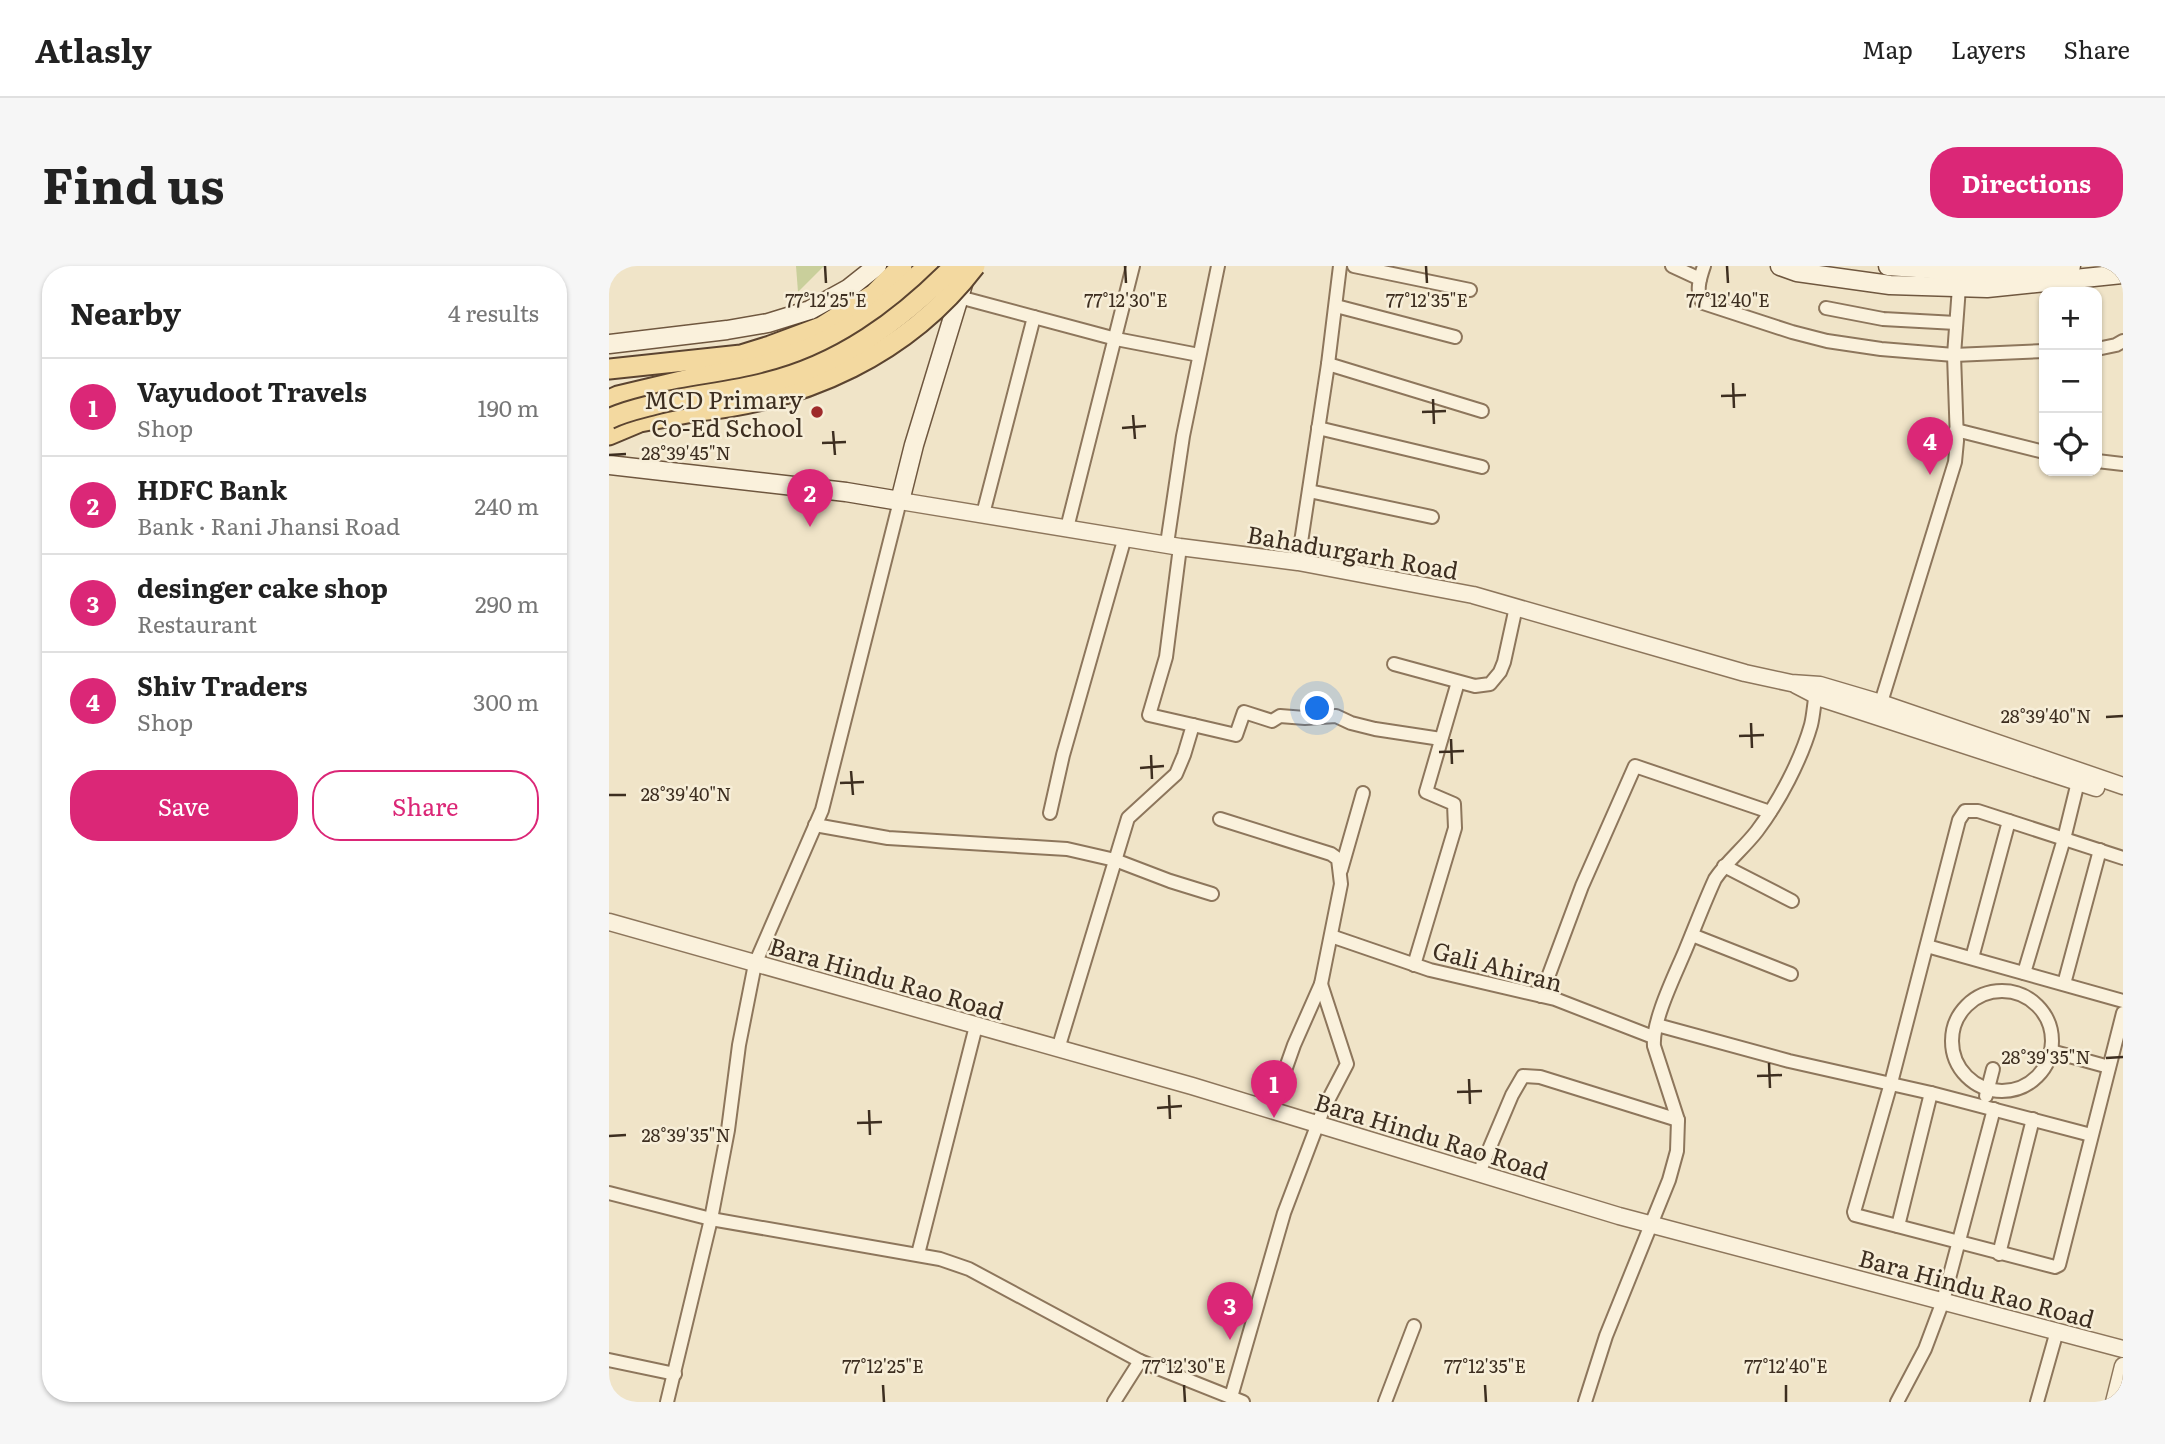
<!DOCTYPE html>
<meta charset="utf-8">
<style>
:root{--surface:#fff;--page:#f6f6f6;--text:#222;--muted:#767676;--line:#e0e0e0;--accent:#db2777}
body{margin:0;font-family:Literata,serif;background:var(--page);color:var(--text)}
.controls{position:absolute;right:21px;top:21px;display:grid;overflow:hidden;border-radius:14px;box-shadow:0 2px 5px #0004}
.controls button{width:63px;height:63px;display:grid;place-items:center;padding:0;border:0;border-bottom:2px solid var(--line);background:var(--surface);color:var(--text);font:35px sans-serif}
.you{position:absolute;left:709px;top:443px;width:24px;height:24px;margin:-18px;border:5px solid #fff;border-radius:50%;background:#1a73e8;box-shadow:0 0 0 10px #1a73e833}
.badge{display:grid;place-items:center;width:46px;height:46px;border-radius:50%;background:var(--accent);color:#fff;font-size:23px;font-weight:700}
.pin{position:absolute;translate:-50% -58px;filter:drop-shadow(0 2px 4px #0008)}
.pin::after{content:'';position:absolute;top:37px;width:24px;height:21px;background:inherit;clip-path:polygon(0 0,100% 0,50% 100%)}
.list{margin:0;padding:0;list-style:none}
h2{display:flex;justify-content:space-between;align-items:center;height:91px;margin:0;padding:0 28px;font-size:30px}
h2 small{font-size:23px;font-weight:400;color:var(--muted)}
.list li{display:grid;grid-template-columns:46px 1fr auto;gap:21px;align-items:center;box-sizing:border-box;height:98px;padding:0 28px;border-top:2px solid var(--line)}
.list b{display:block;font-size:26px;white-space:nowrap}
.list p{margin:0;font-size:23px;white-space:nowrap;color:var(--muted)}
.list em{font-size:23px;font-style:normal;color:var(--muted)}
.actions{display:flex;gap:14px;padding:21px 28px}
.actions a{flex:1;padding:16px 0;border:2px solid var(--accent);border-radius:28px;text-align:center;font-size:24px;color:var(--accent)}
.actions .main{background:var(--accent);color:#fff}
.icon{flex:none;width:38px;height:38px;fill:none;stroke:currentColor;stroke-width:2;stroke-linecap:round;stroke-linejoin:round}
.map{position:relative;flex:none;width:1514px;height:1136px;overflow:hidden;border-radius:28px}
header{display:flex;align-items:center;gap:42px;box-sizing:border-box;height:98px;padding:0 35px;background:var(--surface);border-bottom:2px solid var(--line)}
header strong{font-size:33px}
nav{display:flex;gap:38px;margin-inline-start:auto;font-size:24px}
.intro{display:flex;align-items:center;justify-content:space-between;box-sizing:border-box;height:168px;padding:0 42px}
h1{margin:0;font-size:49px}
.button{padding:18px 32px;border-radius:28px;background:var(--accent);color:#fff;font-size:24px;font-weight:700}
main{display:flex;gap:42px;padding:0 42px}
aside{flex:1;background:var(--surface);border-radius:28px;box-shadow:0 2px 5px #0004}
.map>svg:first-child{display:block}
.green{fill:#c9cf9b}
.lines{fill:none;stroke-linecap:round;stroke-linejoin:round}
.minor-casing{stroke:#8d765c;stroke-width:16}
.tertiary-casing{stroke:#8d765c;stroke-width:19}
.secondary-casing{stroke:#6f573f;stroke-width:21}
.primary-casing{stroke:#5b4430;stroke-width:23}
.minor{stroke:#faf1dc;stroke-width:12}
.tertiary{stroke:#faf1dc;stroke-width:16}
.secondary{stroke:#faf1dc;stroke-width:18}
.primary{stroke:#f3d9a0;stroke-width:19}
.primary-bridge-casing{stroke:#5b4430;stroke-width:23;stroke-linecap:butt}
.primary-bridge{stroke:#f3d9a0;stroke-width:19}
.ticks{fill:none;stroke:#3d2e20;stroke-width:2.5}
.poi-dot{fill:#9e2a2b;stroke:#f7eed8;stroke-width:2.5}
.labels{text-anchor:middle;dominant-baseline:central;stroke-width:5;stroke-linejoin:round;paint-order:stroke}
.poi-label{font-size:24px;fill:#3d2e20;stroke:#f7eed8;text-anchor:end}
.street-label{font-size:24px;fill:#3d2e20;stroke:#f7eed8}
.ticks-label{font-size:18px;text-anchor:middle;fill:#3d2e20;stroke:#f7eed8;stroke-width:5;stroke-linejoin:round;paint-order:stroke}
</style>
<header>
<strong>Atlasly</strong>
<nav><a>Map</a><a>Layers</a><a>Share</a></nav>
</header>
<div class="intro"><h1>Find us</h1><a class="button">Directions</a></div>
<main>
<aside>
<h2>Nearby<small>4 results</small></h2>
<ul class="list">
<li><span class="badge">1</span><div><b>Vayudoot Travels</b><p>Shop</p></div><em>190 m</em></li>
<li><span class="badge">2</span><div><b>HDFC Bank</b><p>Bank · Rani Jhansi Road</p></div><em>240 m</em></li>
<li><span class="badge">3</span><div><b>desinger cake shop</b><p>Restaurant</p></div><em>290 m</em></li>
<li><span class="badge">4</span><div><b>Shiv Traders</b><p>Shop</p></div><em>300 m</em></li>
</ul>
<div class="actions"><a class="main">Save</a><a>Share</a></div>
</aside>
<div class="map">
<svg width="1514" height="1136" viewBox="0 0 1514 1136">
<rect width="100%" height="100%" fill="#f0e4c8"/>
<path class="green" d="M187,0H215L189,26Z"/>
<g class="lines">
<defs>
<g id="minor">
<path d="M745,0L861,24"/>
<path d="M1063,0L1091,13"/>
<path d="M1095,0C1091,12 1086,26 1094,37L1183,66L1218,75L1272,83L1345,89L1435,85"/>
<path d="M350,31L507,73L590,89"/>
<path d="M727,40L846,71"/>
<path d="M1217,42L1274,53L1347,57"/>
<path d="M1488,83L1507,79L1514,75"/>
<path d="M719,98L873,145"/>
<path d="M709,162L873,201"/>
<path d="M1347,164L1435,186"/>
<path d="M1488,195L1514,198"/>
<path d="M700,225L823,251"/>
<path d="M374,248L425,51"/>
<path d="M458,262L524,0"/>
<path d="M558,278L574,170L609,0"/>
<path d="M689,296L719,98L731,0"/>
<path d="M785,398L866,420L881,418L891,406L895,396L907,341"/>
<path d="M1270,443L1346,196L1348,175L1345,89L1350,21"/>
<path d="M584,459L627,469L635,446L663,455L671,450L696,452L727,450L742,457L766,463L832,473"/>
<path d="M441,547L454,489L516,271"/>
<path d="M611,553L722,588L729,593L732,618L712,718L685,779L662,844"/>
<path d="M206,559L279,572L458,583L506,594L561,615L603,628"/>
<path d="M1514,592L1369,545H1356L1350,554L1282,817L1245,946L1246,949L1446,1001L1450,999L1514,747"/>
<path d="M1115,600L1183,635"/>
<path d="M732,604L754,527"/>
<path d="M1083,669L1182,708"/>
<path d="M722,670L821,704L946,733L1044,771"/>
<path d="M1318,680L1514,735"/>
<path d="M1363,692L1400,555"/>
<path d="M805,699L846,562L845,538L817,526L849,416"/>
<path d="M1415,707L1455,573L1469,516"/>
<path d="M1455,718L1491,584"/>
<circle cx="1393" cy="775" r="50"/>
<path d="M932,730L973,620L1026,500L1161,546"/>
<path d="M1048,759L1180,795L1322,827L1482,869"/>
<path d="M449,783L519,552L567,508L575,489L584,459L540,449L557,391L571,281"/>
<path d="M1442,785L1500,801"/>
<path d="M1377,830L1384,803"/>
<path d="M870,907L903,829L914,810L931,811L1069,854"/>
<path d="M0,927L102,953L331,993L360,1003L531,1095L634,1136"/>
<path d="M1289,960L1322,827"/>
<path d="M309,988L367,760"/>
<path d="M1390,988L1424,853"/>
<path d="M0,1094L66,1108"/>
<path d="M622,1131L675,947L714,844L738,798L712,718"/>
<path d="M58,1136L102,953L119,864L130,779L146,698L213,544L291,235"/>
<path d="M505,1136L531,1095"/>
<path d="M776,1136L805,1060"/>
<path d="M976,1136L997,1070L1060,914L1068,885L1069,854L1045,780C1043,755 1066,709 1076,685C1086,661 1095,637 1106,613C1118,595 1135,582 1148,565C1170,536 1192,494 1202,459C1205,447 1205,434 1208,422"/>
<path d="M1288,1136L1316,1083L1334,1035L1385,843"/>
<path d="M1428,1136L1448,1065"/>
</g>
<g id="tertiary">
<path d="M291,235L571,281L689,296L864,329L1136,407L1182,417L1211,419L1272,437L1514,520"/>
<path d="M1187,419L1214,433L1487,522"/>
<path d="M0,656L583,820L1010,950L1514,1083"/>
<path d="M1505,1136L1514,1100"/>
</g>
<g id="secondary">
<path d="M1171,0L1188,6L1281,19L1378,22L1514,8"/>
<path d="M1279,0L1380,7L1462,0"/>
<path d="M0,78L118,64L159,57L201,44L239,23L268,0"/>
<path d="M0,199L237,226L291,235L305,179L355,15"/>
</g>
<g id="primary">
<path d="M0,103L132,89L161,80L212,61L265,28L293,0"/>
<path d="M0,134L9,130L89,111L152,100L206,80L267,47L319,0"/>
<path d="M0,169L31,156L89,145"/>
</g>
</defs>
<use href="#minor" class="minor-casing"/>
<use href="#tertiary" class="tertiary-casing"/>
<use href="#secondary" class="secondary-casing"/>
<use href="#primary" class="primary-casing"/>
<use href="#minor" class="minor"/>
<use href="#tertiary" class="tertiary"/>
<use href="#secondary" class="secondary"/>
<use href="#primary" class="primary"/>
<defs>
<g id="primary-bridge">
<path d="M89,145C197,134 299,88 366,0"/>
<path d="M0,153C16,145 33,142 51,137C86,129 122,126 156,117C231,99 292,54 345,0"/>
</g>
</defs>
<use href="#primary-bridge" class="primary-bridge-casing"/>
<use href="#primary-bridge" class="primary-bridge"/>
</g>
<path class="ticks" d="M216,0L217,17M516,0L517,17M817,0L818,17M1118,0L1119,17M1124,117L1125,142M1112,130L1137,129M824,133L825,158M813,146L837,145M524,149L526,173M513,162L537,160M224,165L226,189M213,177L237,176M0,189L17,188M1497,451L1514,450M1142,457L1143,482M1130,470L1155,469M842,473L843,498M830,486L855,485M542,489L543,513M531,502L555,500M242,505L244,529M231,517L255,516M0,529H17M1497,792L1514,791M1160,797L1161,822M1148,810L1173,809M860,813L861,838M848,826L873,825M560,829L561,853M548,842L573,840M260,844L261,869M248,857L273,856M0,870L17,869M274,1119L275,1136M575,1119L576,1136M876,1119L877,1136M1177,1119V1136"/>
<circle class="poi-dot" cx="208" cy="146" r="7"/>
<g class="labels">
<g class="poi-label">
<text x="194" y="132">MCD Primary<tspan x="194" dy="28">Co-Ed School</tspan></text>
</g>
<g class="street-label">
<text transform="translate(744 285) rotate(10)">Bahadurgarh Road</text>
<text transform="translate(889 699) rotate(15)">Gali Ahiran</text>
<text transform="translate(278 711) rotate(16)">Bara Hindu Rao Road</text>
<text transform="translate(823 869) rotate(17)">Bara Hindu Rao Road</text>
<text transform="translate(1368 1021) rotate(15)">Bara Hindu Rao Road</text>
</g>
</g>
<g class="ticks-label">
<text x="217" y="41">77°12'25"E</text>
<text x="517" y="41">77°12'30"E</text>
<text x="818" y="41">77°12'35"E</text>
<text x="1119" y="41">77°12'40"E</text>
<text x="77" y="194">28°39'45"N</text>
<text x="1437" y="457">28°39'40"N</text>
<text x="77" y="535">28°39'40"N</text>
<text x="1437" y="798">28°39'35"N</text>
<text x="77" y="876">28°39'35"N</text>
<text x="274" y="1107">77°12'25"E</text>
<text x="575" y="1107">77°12'30"E</text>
<text x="876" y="1107">77°12'35"E</text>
<text x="1177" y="1107">77°12'40"E</text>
</g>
</svg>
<div class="controls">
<button>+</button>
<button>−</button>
<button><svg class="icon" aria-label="locate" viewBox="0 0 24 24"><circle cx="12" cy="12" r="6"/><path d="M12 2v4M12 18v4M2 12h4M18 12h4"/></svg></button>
</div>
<div class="you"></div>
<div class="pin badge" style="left:665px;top:852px">1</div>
<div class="pin badge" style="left:201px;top:261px">2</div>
<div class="pin badge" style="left:621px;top:1074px">3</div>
<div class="pin badge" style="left:1321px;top:209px">4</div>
</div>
</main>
